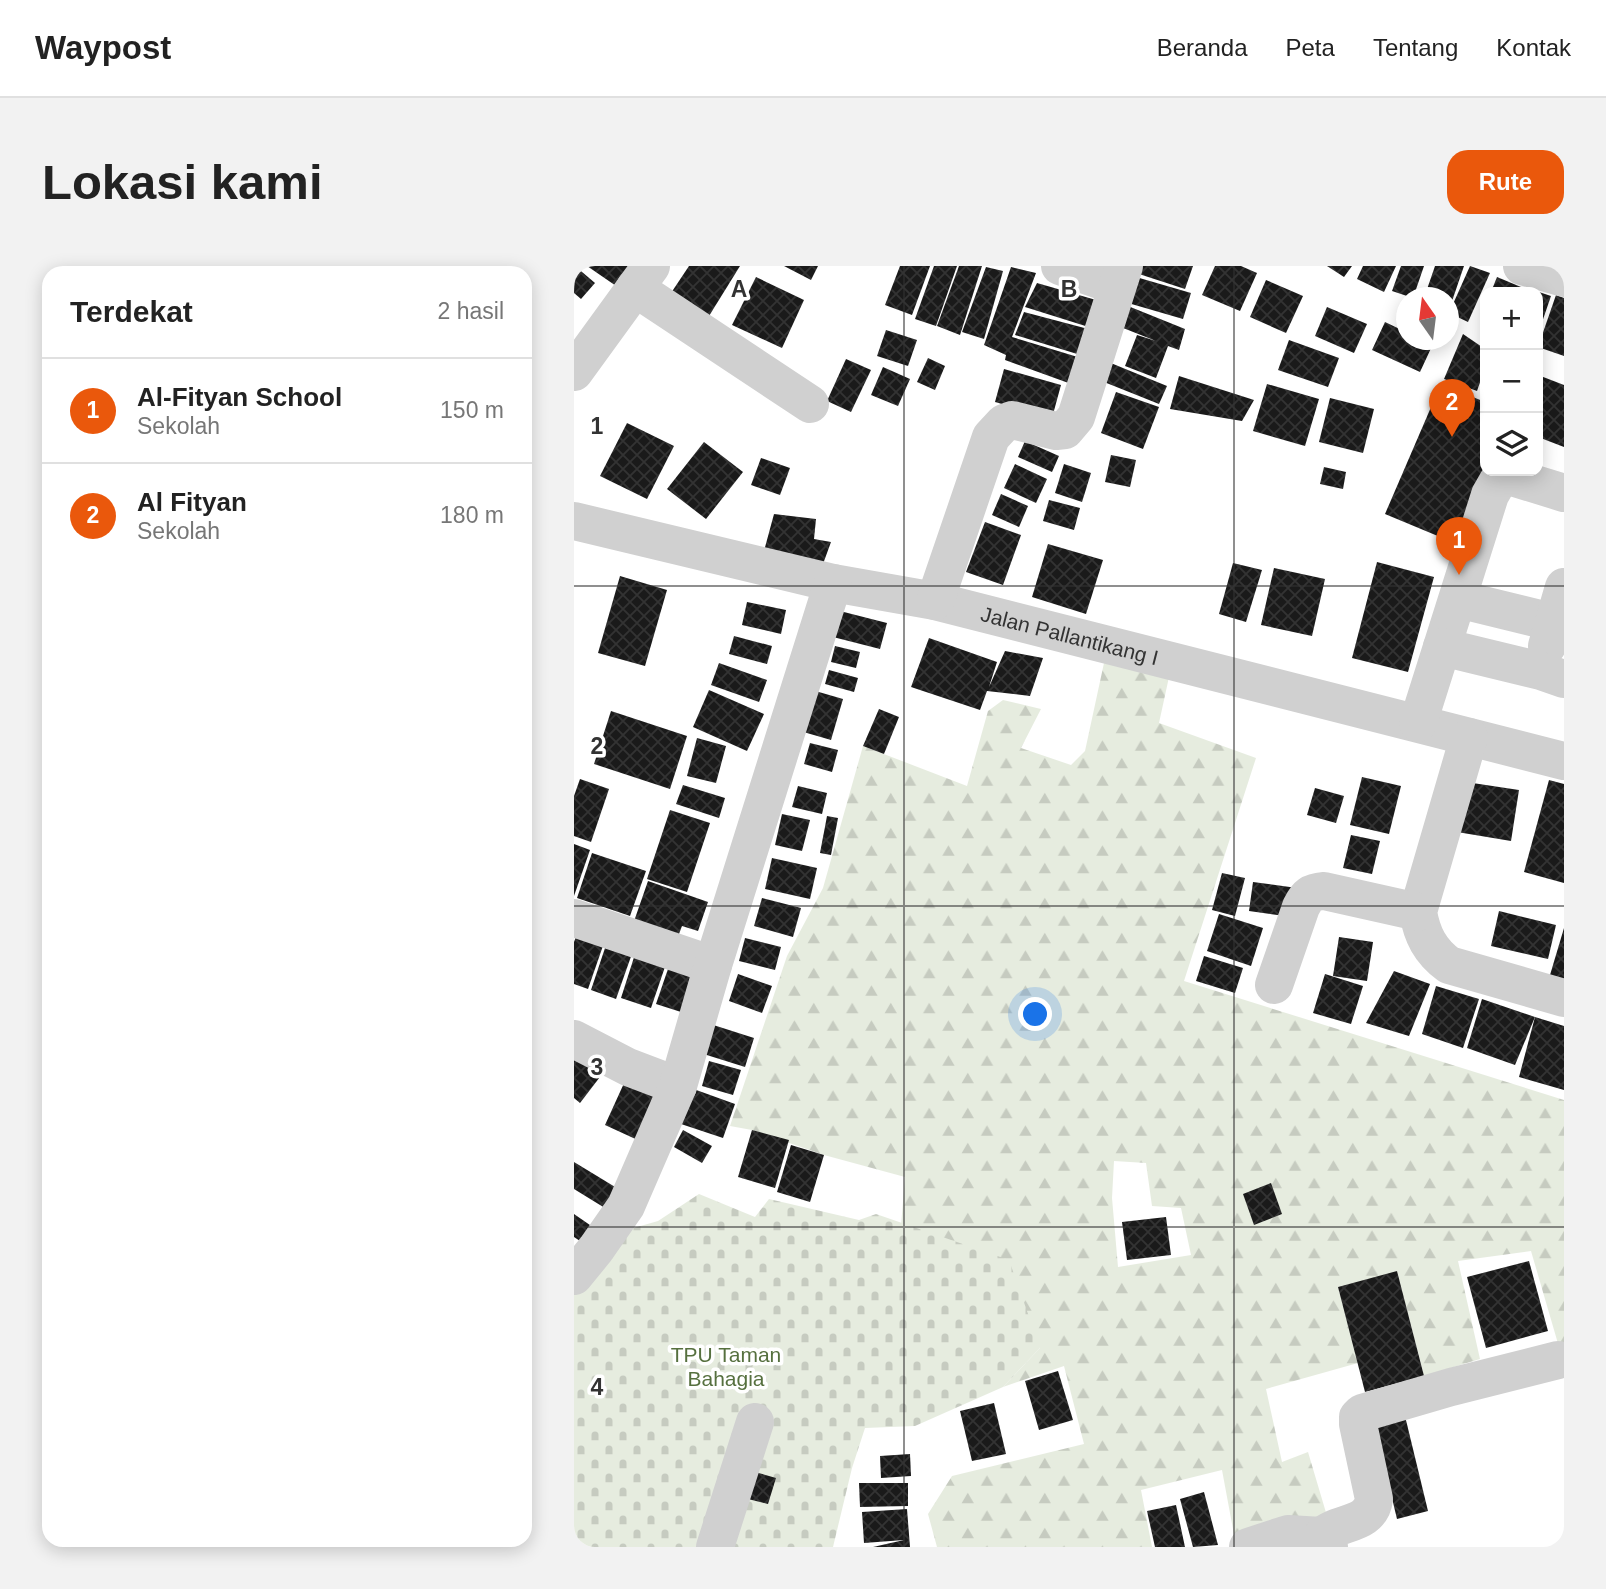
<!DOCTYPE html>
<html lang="id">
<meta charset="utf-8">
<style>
:root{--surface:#fff;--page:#f2f2f2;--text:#222;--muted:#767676;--line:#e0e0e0;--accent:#ea580c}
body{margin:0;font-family:Helvetica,sans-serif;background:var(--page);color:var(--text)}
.controls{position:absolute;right:21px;top:21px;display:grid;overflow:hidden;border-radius:14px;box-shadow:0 4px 18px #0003}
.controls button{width:63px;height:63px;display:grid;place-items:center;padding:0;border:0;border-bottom:2px solid var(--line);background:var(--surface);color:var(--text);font:35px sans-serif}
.compass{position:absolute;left:822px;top:21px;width:63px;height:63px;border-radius:50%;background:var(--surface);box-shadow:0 4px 18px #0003;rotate:346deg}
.you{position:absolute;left:462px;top:749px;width:24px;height:24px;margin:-18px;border:5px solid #fff;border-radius:50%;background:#1a73e8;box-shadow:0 0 0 10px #1a73e833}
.badge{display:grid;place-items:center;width:46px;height:46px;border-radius:50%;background:var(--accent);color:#fff;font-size:23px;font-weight:700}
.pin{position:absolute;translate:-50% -58px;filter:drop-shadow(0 2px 4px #0008)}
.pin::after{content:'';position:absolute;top:37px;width:24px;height:21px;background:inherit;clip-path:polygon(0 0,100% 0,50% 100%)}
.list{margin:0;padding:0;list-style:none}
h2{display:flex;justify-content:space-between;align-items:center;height:91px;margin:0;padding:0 28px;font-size:30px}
h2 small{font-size:23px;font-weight:400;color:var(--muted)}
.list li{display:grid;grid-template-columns:46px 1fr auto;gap:21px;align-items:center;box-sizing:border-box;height:105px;padding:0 28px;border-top:2px solid var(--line)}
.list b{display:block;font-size:26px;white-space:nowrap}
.list p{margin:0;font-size:23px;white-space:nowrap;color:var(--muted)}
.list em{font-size:23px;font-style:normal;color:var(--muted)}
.icon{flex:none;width:38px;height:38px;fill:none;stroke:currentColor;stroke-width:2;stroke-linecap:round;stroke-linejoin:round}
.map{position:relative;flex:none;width:990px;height:1281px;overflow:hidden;border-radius:21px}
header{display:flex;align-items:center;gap:42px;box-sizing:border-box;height:98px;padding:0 35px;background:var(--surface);border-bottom:2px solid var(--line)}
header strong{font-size:33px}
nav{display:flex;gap:38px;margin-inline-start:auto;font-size:24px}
.intro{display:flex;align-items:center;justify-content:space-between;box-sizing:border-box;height:168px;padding:0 42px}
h1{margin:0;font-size:49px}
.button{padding:18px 32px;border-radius:21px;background:var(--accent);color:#fff;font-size:24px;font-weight:700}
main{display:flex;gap:42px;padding:0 42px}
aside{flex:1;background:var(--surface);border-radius:21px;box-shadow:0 4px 18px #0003}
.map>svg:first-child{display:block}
.forest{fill:url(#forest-firs);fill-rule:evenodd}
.cemetery{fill:url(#cemetery-stones)}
.building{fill:url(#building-cross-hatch)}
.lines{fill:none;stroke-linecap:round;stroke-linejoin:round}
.minor{stroke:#d0d0d0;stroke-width:38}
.grid{fill:none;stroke:#333;stroke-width:2;stroke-opacity:0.55}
.labels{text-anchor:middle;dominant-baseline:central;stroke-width:7;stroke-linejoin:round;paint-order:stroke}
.street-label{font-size:21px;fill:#333;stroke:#fff}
.park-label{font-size:21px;fill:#56703f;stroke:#fff}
.grid-label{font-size:23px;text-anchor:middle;font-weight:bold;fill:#333;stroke:#fff;stroke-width:7;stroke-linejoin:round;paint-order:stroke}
</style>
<header>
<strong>Waypost</strong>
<nav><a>Beranda</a><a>Peta</a><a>Tentang</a><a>Kontak</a></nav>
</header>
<div class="intro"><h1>Lokasi kami</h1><a class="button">Rute</a></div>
<main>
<aside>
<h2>Terdekat<small>2 hasil</small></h2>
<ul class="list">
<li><span class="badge">1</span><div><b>Al-Fityan School</b><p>Sekolah</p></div><em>150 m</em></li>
<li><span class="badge">2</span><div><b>Al Fityan</b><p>Sekolah</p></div><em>180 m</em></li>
</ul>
</aside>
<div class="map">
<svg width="990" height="1281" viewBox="0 0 990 1281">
<defs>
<pattern id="forest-firs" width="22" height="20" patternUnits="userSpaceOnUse" patternTransform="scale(1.75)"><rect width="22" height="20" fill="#e6ecdf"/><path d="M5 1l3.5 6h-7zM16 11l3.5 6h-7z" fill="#c6cbc0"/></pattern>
<pattern id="cemetery-stones" width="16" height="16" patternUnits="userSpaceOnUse" patternTransform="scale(1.75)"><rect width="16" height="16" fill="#e6ecdf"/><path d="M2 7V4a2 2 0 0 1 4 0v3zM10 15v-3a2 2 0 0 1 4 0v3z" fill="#c6cbc0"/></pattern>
<pattern id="building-cross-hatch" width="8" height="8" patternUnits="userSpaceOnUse" patternTransform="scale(1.75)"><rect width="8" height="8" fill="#1a1a1a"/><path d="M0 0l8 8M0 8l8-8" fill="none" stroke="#333"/></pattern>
</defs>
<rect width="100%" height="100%" fill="#fff"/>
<path class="forest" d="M530,397L595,411L585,457L682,492L610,715L990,834V1078L985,1081L957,985L884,995L906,1093L850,1110L823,1006L764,1021L784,1097L692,1123L708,1196L734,1186L753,1250L661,1274L648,1204L567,1224L578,1281H363L354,1248L378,1210L510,1178L490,1100L429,1121L466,1082L327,960L331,911L250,889L178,864L156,860L213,690L249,622L289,480L393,520L414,445L429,434L467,443L447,482L497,499L511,485ZM540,895L572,897L578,940L607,942L617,989L544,1001L538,932Z"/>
<path class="cemetery" d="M125,928L181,951L195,933L285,954L302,948L435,994L466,1082L429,1121L341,1160L291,1162L278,1202L259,1281H0V1029L56,963L84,955Z"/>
<g class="building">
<path d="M1,0L21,17L7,33L0,27Z"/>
<path d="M13,0H64L48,24Z"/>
<path d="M115,0H166L135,50L97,27Z"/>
<path d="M210,0H244L237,14Z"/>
<path d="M326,0H356L338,49L311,39Z"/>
<path d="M360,0H383L362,60L341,53Z"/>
<path d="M385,0H408L386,69L363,60Z"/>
<path d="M567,0H619L611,23L565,8Z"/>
<path d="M641,0H667L683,7L666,45L628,29Z"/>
<path d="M753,0H778L770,11Z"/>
<path d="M789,0H822L810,26L783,13Z"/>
<path d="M827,0H850L839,32L818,25Z"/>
<path d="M861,0H890L875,44L874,32H850Z"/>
<path d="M896,0L916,7L894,56L875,47Z"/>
<path d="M412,1L429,5L410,73L388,66Z"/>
<path d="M437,1L462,7L438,71L507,92L500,119L431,94L432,89L410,79Z"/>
<path d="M182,11L230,34L208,82L158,59Z"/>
<path d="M562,11L617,27L609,53L554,37Z"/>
<path d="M923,11L947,21L945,26H917Z"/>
<path d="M692,14L729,30L712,67L676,51Z"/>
<path d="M463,17L529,36L521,63L451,41Z"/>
<path d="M950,21L977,30L964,68V26H948Z"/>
<path d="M982,29L990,32V90L964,81Z"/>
<path d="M549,38L611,63L605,84L594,80L582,112L551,100L563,69L582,75L544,60Z"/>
<path d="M753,41L793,58L780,87L741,70Z"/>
<path d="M450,46L518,64L513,91L441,69Z"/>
<path d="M811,56L832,66V74H848L859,78L846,106L798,84Z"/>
<path d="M312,64L343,74L334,100L303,90Z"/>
<path d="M889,68L911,83V102L903,125L870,113Z"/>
<path d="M715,74L765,92L754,121L704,104Z"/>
<path d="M354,92L371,100L361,124L343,116Z"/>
<path d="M272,93L297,104L277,146L253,135Z"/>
<path d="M527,93L593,120L585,138L520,112Z"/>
<path d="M309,101L336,113L324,140L297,129Z"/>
<path d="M430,103L487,119L478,152L421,136Z"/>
<path d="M964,109L990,119V181L964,171Z"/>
<path d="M605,110L680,134L668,155L596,143Z"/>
<path d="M693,118L745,133L731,180L679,165Z"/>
<path d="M867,118L911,136V205L883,278L811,248Z"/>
<path d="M542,126L585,141L569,183L527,167Z"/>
<path d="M756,132L800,143L789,187L745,176Z"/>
<path d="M53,157L100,180L73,233L26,210Z"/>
<path d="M451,175L485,190L478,206L444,191Z"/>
<path d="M130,176L169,206L132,253L93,223Z"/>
<path d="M537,189L562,194L556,221L531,216Z"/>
<path d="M187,192L216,202L206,229L177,219Z"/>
<path d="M441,198L473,213L462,237L430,222Z"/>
<path d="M490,198L517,207L508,236L481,227Z"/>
<path d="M750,201L772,206L769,223L746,218Z"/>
<path d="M427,228L454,240L445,261L418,249Z"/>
<path d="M475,234L506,242L500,264L469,255Z"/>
<path d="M200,248L242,253L240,273L257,276L249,298L190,285Z"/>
<path d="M411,256L447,269L429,319L392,306Z"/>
<path d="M474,278L529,294L512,348L458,331Z"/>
<path d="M803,296L860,311L834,406L778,392Z"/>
<path d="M659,297L688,304L672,356L645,348Z"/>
<path d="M700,302L751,313L738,370L687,359Z"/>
<path d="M46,310L93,324L71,400L24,387Z"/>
<path d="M173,336L212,344L207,368L168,359Z"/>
<path d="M266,345L313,357L306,383L259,371Z"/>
<path d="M160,370L198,380L193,398L155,388Z"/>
<path d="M355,372L423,396L415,421L431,385L469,392L456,430L413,425L406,444L337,421Z"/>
<path d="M261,380L286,386L282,402L257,396Z"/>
<path d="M145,397L193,414L185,436L137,419Z"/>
<path d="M255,404L284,412L280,426L251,418Z"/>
<path d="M135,424L190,448L173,485L119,461Z"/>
<path d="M238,424L269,433L257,474L226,465Z"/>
<path d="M305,443L325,451L310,488L289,480Z"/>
<path d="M37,445L113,470L96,523L20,498Z"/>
<path d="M123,472L152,480L142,517L113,510Z"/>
<path d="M236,477L264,484L258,506L230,498Z"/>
<path d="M788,511L827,520L815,568L776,559Z"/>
<path d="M6,513L35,523L17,576L0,570V530Z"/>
<path d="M975,514L990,518V617L950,606Z"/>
<path d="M892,516L945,524L937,575L883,566Z"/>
<path d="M109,519L151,532L145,552L102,538Z"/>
<path d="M224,520L253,527L248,548L218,541Z"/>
<path d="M741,522L770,530L762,557L733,549Z"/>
<path d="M96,544L136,557L113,626L73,613Z"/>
<path d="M208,548L236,554L228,585L201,579Z"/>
<path d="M253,550L264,552L257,589L246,587Z"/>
<path d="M777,569L806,575L798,608L769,602Z"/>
<path d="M0,578L16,584L0,630Z"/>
<path d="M18,587L72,605L56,650L3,632Z"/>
<path d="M198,592L243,602L236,633L191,623Z"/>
<path d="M648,607L671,612L661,650L638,644Z"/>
<path d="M74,615L134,636L124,665L108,660L102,676L58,661Z"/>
<path d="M679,616L723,622L718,651L675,645Z"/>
<path d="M188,632L227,642L219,671L180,660Z"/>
<path d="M925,645L982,659L974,693L917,680Z"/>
<path d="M645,648L689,662L677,700L633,685Z"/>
<path d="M990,662V713L976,709Z"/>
<path d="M4,665L31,674L14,723L0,718V676Z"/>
<path d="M765,671L799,676L793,715L759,710Z"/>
<path d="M171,672L207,681L201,704L165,695Z"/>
<path d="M34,673L60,682L42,733L17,724Z"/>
<path d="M62,685L93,695L77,742L47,732Z"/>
<path d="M630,690L669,702L661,727L622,715Z"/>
<path d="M95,700L120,708L107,746L82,738Z"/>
<path d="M820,705L856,718L835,770L792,757Z"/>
<path d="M164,708L198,720L188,747L155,735Z"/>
<path d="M751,708L789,720L777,758L739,747Z"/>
<path d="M862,720L905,733L889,782L848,768Z"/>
<path d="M908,733L961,751L941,799L893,782Z"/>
<path d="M961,751L990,760V824L945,811Z"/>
<path d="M130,756L180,772L171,801L120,785Z"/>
<path d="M0,786L29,807L6,837L0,832Z"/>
<path d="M135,795L167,804L159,829L128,820Z"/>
<path d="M56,804L93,821L68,876L31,859Z"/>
<path d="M114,821L161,838L149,872L101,856Z"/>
<path d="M109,864L138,880L128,897L100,881Z"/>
<path d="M178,864L215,874L201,922L164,911Z"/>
<path d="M217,879L250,889L236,936L203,926Z"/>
<path d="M0,896L51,927L39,947L0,923Z"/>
<path d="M697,917L708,948L680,959L669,928Z"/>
<path d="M0,948L26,966L15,981L0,971Z"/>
<path d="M592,951L597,989L553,994L548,956Z"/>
<path d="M955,995L974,1065L912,1082L893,1011Z"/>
<path d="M823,1005L850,1110L791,1126L764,1021Z"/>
<path d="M484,1105L499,1154L465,1164L451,1115Z"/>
<path d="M420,1137L432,1188L398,1195L386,1145Z"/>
<path d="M831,1150L854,1245L823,1253L800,1157Z"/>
<path d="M336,1188L337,1210L307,1212L306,1190Z"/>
<path d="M174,1204L202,1212L194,1238L166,1231Z"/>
<path d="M285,1217H334V1240L286,1241Z"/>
<path d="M630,1226L644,1279L619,1281L606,1233Z"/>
<path d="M602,1239L611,1281H581L573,1245Z"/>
<path d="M333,1243L336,1281H299L330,1274L290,1277L288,1246Z"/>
</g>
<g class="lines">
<g class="minor">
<path d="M486,0L543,20"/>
<path d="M948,0L990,12"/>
<path d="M61,22L236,138"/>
<path d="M0,106L77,0"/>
<path id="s1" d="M0,255L259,317L361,335L990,495"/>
<path d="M884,333L978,356"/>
<path d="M361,335L417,171L430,157L438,154L482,165L491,164L502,151L550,0"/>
<path d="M973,380L990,321"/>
<path d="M868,381L916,229L924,215L935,210L990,227"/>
<path d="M844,457L868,381L967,405L990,413"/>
<path d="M895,471L844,646C848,669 856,685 875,699L990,732"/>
<path d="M0,652L139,699"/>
<path d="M700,719L727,641C733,629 737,626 750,625L844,646"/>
<path d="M0,773L54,801L104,820"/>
<path d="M0,1010L22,983L52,940L104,820L139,699L259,317"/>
<path d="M141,1281L181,1156"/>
<path d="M674,1281L714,1268L748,1270"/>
<path d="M755,1281L748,1270C764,1255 797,1260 800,1233L784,1158V1151L788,1147L877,1121L984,1094"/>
</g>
</g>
<path class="grid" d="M330,0V1281M660,0V1281M0,320H990M0,640H990M0,961H990"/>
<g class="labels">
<g class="street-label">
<text stroke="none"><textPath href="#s1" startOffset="509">Jalan Pallantikang I</textPath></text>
</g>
<g class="park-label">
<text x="152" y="1088">TPU Taman<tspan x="152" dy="24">Bahagia</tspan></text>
</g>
</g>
<g class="grid-label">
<text x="165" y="31">A</text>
<text x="495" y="31">B</text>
<text x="23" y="168">1</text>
<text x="23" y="488">2</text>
<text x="23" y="809">3</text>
<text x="23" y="1129">4</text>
</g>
</svg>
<div class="controls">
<button>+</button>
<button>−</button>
<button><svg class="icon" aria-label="layers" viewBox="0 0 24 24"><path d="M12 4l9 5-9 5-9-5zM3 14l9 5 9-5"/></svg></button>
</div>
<svg class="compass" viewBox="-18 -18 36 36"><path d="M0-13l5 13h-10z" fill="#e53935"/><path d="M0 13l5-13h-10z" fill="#767676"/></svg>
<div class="you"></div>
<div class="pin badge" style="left:885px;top:309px">1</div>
<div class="pin badge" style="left:878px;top:171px">2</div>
</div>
</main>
